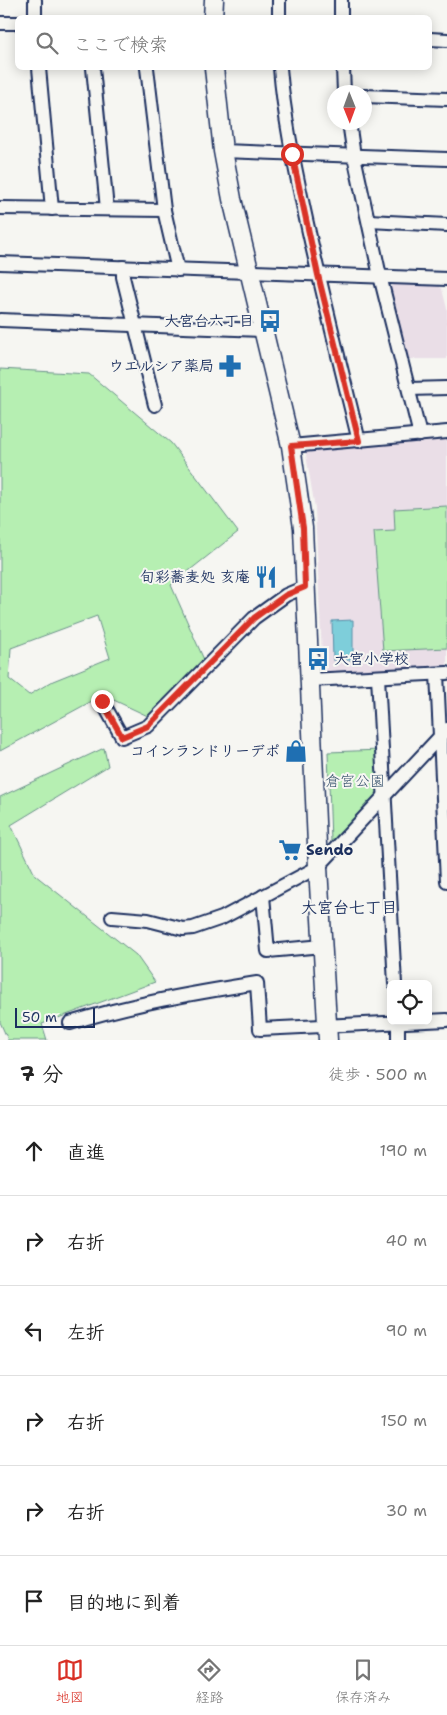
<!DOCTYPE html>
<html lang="ja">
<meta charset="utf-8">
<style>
:root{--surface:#fff;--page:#f2f2f2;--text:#222;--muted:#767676;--line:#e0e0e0;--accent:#d93025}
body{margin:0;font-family:"Shantell Sans","Klee One",sans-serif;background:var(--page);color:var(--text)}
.controls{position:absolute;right:15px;bottom:15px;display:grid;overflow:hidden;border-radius:8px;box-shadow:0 2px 12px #0003}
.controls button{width:45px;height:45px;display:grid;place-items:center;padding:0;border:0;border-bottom:1px solid var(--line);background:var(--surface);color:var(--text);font:25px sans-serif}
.compass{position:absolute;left:327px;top:85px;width:45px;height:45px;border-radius:50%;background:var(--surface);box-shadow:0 2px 12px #0003;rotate:179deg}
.scale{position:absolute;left:15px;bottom:12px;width:80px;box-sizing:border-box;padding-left:5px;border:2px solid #1b2f5e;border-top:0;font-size:14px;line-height:18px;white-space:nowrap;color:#1b2f5e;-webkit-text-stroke:4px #f6f6f2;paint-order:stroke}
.stop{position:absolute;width:15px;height:15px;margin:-11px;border:4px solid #d93025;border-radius:50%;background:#fff}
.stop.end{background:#d93025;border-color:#fff;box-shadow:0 1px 5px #0008}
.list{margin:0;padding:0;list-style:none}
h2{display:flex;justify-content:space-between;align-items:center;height:65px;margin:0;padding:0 20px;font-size:21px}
h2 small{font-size:16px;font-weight:400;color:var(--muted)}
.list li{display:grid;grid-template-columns:32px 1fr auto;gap:15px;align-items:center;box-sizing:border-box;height:90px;padding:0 20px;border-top:1px solid var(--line)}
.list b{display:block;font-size:19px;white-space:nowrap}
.list em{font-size:16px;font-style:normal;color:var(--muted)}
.icon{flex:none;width:28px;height:28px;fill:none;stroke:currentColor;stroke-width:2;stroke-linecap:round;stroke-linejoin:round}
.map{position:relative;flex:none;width:447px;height:1040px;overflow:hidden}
.search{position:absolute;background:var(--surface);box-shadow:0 2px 12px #0003;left:15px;right:15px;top:15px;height:55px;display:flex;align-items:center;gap:12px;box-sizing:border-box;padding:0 18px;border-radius:8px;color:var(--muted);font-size:19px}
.sheet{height:605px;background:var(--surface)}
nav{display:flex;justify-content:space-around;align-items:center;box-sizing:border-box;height:70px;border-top:1px solid var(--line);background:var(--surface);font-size:14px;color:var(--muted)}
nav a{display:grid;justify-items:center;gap:2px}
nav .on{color:var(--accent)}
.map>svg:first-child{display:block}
.built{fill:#eadee7}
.green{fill:#b6efb2;stroke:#688f88;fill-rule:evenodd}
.water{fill:#7eceda;stroke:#568ea8}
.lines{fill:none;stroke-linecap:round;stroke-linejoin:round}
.street-casing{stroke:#1b2f5e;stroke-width:16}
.secondary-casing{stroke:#1b2f5e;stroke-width:21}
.street{stroke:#f6f6f2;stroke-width:12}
.secondary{stroke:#f6f6f2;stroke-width:18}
.route{stroke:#d93025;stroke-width:6}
.labels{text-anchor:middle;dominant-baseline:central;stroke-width:4;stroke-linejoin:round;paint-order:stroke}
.poi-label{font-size:15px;font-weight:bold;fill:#1b2f5e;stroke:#f6f6f2;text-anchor:end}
.park-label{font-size:15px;fill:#3a556f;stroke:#f6f6f2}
.neighbourhood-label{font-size:16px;font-weight:bold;fill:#1b2f5e;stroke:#f6f6f2}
</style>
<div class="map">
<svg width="447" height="1040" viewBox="0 0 447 1040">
<rect width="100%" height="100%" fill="#f6f6f2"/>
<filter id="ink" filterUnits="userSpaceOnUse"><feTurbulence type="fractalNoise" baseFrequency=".02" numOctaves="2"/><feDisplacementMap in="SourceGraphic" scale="10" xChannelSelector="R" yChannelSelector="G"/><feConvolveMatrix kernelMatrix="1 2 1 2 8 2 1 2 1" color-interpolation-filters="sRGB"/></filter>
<g filter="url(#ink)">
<g class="built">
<path d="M394,284H436L442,289L447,309V359H404L389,290Z"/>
<path d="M447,435V669L323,676L315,508L305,449Z"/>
</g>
<g class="green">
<path d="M0,369L89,374L171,443L238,532L171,585L205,662L152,718L103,695L0,751ZM97,616L110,658L53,681L29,695L9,679L11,648Z"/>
<path d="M447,506V648L383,651L374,532L395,531L394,509Z"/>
<path d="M104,748L108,766L11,825L35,875L136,955L155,982L42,1024L47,1040H8L0,1022V797Z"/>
<path d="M380,750L381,791L331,842L328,752Z"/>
</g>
<path class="water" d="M353,620V660H333L332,621Z"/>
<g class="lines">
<defs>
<g id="street">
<path d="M35,18V0"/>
<path d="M279,18V0"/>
<path d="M341,18V0"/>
<path d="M0,23H18"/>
<path d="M430,39L447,40"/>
<path d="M39,68L52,209"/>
<path d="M93,68L107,209"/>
<path d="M147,68L164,210L178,270"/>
<path d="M280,68C284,116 294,163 304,210C321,288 340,364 359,441"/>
<path d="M343,68L344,92"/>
<path d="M364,96L447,99"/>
<path d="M349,122L354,156L380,276L420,435"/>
<path d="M223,151L447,159"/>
<path d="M0,208L164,210"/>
<path d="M369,221L447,225"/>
<path d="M0,263L447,279"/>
<path d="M123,267V277L155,405"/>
<path d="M0,320L262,330"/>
<path d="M409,389L447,388"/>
<path d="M291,446L447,432"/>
<path d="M437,674L447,881"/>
<path d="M378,677L395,984"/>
<path d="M310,680L447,673"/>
<path d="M102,701L122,737L148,726L254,618L286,595L305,587"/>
<path d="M263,896L268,951L323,946"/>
<path d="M112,917L148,920L183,929L193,928L222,918L318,867L447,729"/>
<path d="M398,1021V1040"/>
<path d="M70,1023C131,1004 194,993 257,983L260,1029L447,1020"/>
</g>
<g id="secondary">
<path d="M213,18L214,0"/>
<path d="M214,68L223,151L232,199L291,446L303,528L318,867L328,1040"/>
</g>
</defs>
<use href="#street" class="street-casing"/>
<use href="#secondary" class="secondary-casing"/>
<use href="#street" class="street"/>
<use href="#secondary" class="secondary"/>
</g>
</g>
<g class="lines" filter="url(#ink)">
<path class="route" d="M102,701L122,737L148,726L254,618L286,595L305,587L303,528L291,446L359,441L318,275L292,154"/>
</g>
<defs>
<symbol id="bus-bare" viewBox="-9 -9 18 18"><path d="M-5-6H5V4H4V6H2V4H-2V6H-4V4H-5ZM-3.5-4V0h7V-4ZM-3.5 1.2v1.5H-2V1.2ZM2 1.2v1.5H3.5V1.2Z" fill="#1f6fb2" stroke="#f6f6f2" stroke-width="2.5" paint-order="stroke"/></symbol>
<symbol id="pharmacy-bare" viewBox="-9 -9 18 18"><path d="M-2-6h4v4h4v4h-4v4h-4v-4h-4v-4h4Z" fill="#1f6fb2" stroke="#f6f6f2" stroke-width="2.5" paint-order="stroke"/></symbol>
<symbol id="restaurant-bare" viewBox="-9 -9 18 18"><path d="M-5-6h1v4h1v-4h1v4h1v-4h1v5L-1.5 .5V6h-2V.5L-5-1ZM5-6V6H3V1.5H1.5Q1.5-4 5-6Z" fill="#1f6fb2" stroke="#f6f6f2" stroke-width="2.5" paint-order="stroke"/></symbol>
<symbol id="shop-bare" viewBox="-9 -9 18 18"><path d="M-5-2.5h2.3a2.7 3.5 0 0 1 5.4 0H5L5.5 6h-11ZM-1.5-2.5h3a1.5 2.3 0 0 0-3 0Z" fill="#1f6fb2" stroke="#f6f6f2" stroke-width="2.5" paint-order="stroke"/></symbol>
<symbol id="supermarket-bare" viewBox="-9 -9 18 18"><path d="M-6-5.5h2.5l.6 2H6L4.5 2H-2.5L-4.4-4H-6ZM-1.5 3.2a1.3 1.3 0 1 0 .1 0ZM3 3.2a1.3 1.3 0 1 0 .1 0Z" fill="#1f6fb2" stroke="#f6f6f2" stroke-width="2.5" paint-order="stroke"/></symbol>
</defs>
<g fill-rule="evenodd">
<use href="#bus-bare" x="254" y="305" width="32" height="32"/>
<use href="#pharmacy-bare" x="214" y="350" width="32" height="32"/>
<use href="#restaurant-bare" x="250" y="561" width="32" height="32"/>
<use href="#bus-bare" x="302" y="643" width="32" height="32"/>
<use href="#shop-bare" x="280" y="735" width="32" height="32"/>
<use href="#supermarket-bare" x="274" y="834" width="32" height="32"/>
</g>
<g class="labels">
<g class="poi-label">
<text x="254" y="321">大宮台六丁目</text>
<text x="214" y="366">ウエルシア薬局</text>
<text x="250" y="577">旬彩蕎麦処 亥庵</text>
<text x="334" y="659" text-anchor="start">大宮小学校</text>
<text x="280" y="751">コインランドリーデポ</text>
<text x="306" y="850" text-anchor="start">Sendo</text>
</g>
<g class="park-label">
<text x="355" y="781">倉宮公園</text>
</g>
<g class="neighbourhood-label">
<text x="349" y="907">大宮台七丁目</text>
</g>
</g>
</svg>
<div class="controls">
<button><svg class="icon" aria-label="locate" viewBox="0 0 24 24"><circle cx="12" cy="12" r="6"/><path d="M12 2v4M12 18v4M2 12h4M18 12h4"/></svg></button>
</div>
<svg class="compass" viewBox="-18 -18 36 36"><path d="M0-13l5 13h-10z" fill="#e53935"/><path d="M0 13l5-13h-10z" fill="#767676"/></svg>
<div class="scale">50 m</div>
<div class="stop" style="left:292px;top:154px"></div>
<div class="stop end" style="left:102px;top:701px"></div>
<div class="search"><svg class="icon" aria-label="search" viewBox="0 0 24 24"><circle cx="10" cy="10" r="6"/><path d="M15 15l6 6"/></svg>ここで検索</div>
</div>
<section class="sheet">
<h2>7 分<small>徒歩 · 500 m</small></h2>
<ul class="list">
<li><svg class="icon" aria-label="ahead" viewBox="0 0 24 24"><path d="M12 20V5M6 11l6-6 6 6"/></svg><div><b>直進</b></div><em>190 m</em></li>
<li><svg class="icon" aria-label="right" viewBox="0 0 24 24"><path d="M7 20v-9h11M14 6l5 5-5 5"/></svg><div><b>右折</b></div><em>40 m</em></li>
<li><svg class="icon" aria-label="left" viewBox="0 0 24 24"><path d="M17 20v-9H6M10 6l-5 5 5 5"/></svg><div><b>左折</b></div><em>90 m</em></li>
<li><svg class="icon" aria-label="right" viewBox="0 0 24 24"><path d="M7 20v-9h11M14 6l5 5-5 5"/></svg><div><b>右折</b></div><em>150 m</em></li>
<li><svg class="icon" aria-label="right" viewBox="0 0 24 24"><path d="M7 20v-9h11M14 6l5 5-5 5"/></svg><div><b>右折</b></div><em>30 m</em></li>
<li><svg class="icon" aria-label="arrive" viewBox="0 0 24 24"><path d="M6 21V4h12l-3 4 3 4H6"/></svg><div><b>目的地に到着</b></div></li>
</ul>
</section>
<nav>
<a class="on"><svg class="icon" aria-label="map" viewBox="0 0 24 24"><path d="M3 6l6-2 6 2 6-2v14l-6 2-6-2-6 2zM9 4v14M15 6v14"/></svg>地図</a>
<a><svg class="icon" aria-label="directions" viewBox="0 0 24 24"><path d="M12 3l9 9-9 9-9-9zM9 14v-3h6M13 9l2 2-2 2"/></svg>経路</a>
<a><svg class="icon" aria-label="saved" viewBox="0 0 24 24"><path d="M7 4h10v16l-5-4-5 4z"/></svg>保存済み</a>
</nav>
